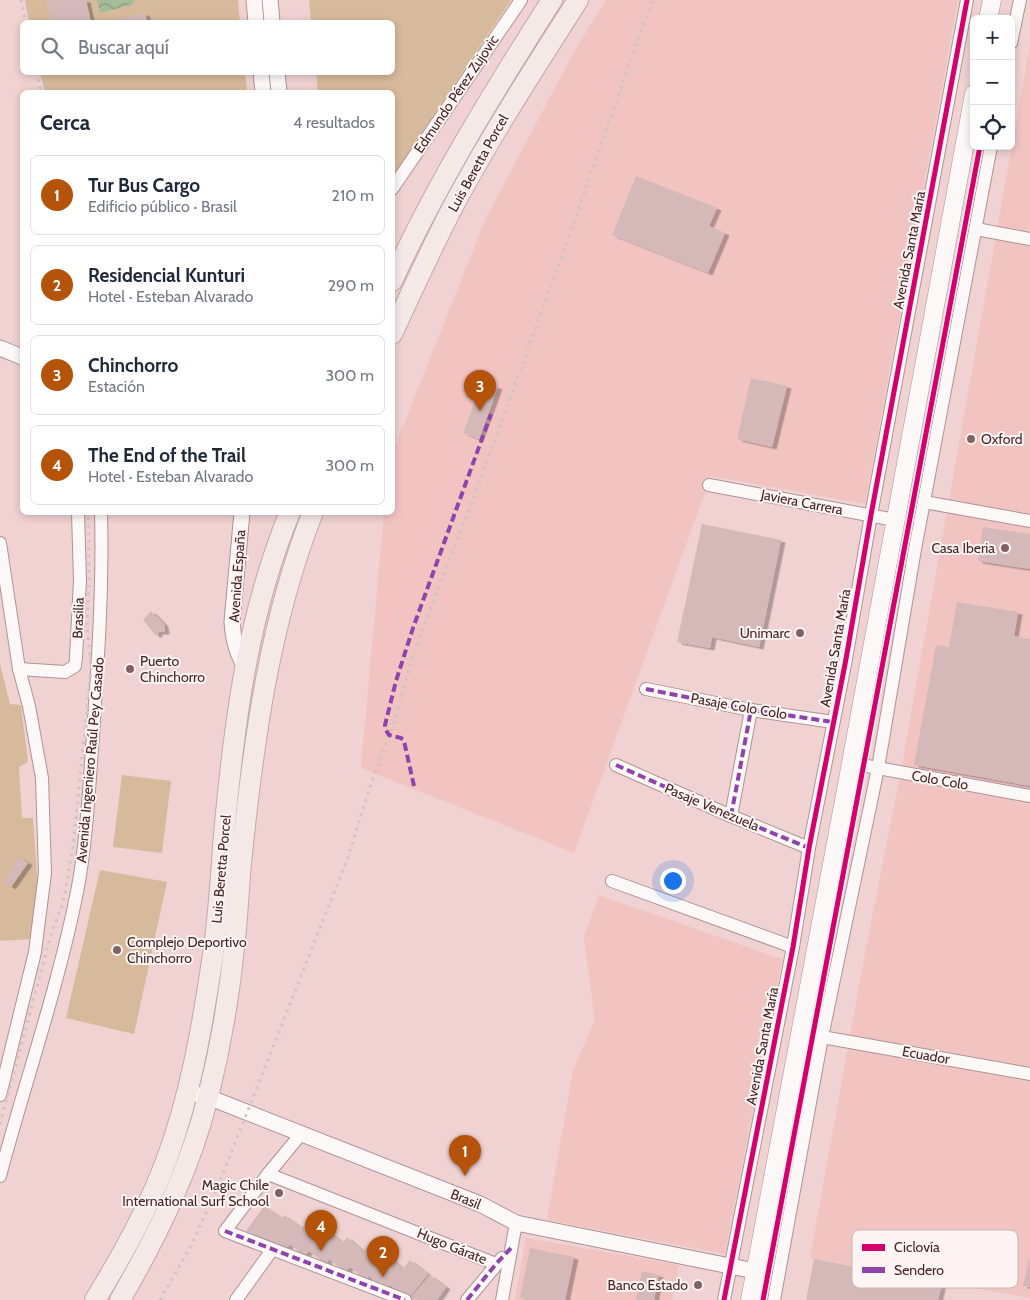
<!DOCTYPE html>
<html lang="es">
<meta charset="utf-8">
<style>
:root{--surface:#fff;--page:#f2f2f3;--text:#1f2937;--muted:#747a83;--line:#e0e1e3;--accent:#b45309}
body{margin:0;font-family:Cabin,sans-serif;background:var(--page);color:var(--text)}
.controls{position:absolute;right:15px;top:15px;display:grid;overflow:hidden;border-radius:8px;box-shadow:0 2px 8px #0003}
.controls button{width:45px;height:45px;display:grid;place-items:center;padding:0;border:0;border-bottom:1px solid var(--line);background:var(--surface);color:var(--text);font:25px sans-serif}
.you{position:absolute;left:672px;top:880px;width:18px;height:18px;margin:-12px;border:4px solid #fff;border-radius:50%;background:#1a73e8;box-shadow:0 0 0 8px #1a73e833}
.badge{display:grid;place-items:center;width:32px;height:32px;border-radius:50%;background:var(--accent);color:#fff;font-size:16px;font-weight:700}
.pin{position:absolute;translate:-50% -41px;filter:drop-shadow(0 1px 2px #0008)}
.pin::after{content:'';position:absolute;top:26px;width:18px;height:15px;background:inherit;clip-path:polygon(0 0,100% 0,50% 100%)}
.list{margin:0;padding:0;list-style:none}
h2{display:flex;justify-content:space-between;align-items:center;height:65px;margin:0;padding:0 20px;font-size:21px}
h2 small{font-size:16px;font-weight:400;color:var(--muted)}
.list li{display:grid;grid-template-columns:32px 1fr auto;gap:15px;align-items:center;box-sizing:border-box;height:80px;margin:0 10px 10px;padding:0 10px;border:1px solid var(--line);border-radius:8px}
.list b{display:block;font-size:19px;white-space:nowrap}
.list p{margin:0;font-size:16px;white-space:nowrap;color:var(--muted)}
.list em{font-size:16px;font-style:normal;color:var(--muted)}
.icon{flex:none;width:28px;height:28px;fill:none;stroke:currentColor;stroke-width:2;stroke-linecap:round;stroke-linejoin:round}
.map{position:relative;flex:none;width:1030px;height:1300px;overflow:hidden}
.search{position:absolute;background:var(--surface);box-shadow:0 2px 8px #0003;left:20px;top:20px;width:375px;height:55px;display:flex;align-items:center;gap:12px;box-sizing:border-box;padding:0 18px;border-radius:8px;color:var(--muted);font-size:19px}
.panel{position:absolute;background:var(--surface);box-shadow:0 2px 8px #0003;left:20px;top:90px;width:375px;height:425px;border-radius:8px}
.map>svg:first-child{display:block}
.built{fill:#f1c4c2}
.green{fill:#d7ba9c}
.water{fill:url(#water-waves)}
.building{fill:#d4b9b8;filter:url(#shadow)}
.lines{fill:none;stroke-linecap:round;stroke-linejoin:round}
.minor-casing{stroke:#af9393;stroke-width:14}
.tertiary-casing{stroke:#af9393;stroke-width:17}
.secondary-casing{stroke:#af9393;stroke-width:19}
.primary-casing{stroke:#c4a8a7;stroke-width:22}
.minor{stroke:#fdf8f8;stroke-width:12}
.tertiary{stroke:#fdf8f8;stroke-width:15}
.secondary{stroke:#fdf8f8;stroke-width:18}
.primary{stroke:#f5e9e8;stroke-width:20}
.rail{stroke:#cdc4c4;stroke-width:3;stroke-dasharray:2.5 5;stroke-linecap:butt}
.quiet{stroke:#8e44ad;stroke-width:4;stroke-dasharray:8 4;stroke-linecap:butt}
.cycleway-casing{stroke:#fdf4f3;stroke-width:8}
.cycleway{stroke:#d6006c;stroke-width:5}
.poi-dot{fill:#826261;stroke:#fdf4f3;stroke-width:2}
.labels{text-anchor:middle;dominant-baseline:central;stroke-width:4;stroke-linejoin:round;paint-order:stroke}
.street-label{font-size:14px;fill:#472524;stroke:#fdf4f3}
.poi-label{font-size:14px;fill:#472524;stroke:#fdf4f3;text-anchor:end}
.key{fill:#fdf4f3;stroke:#c6b6b5;stroke-width:1}
.key-label{font-size:14px;fill:#472524}
</style>
<div class="map">
<svg width="1030" height="1300" viewBox="0 0 1030 1300">
<defs>
<pattern id="water-waves" width="16" height="10" patternUnits="userSpaceOnUse" patternTransform="scale(1.25)"><rect width="16" height="10" fill="#a6bc99"/><path d="M0 5q4-4 8 0t8 0" fill="none" stroke="#89997d"/></pattern>
<filter id="shadow"><feDropShadow dx="4.5" dy="2.5" stdDeviation="0" flood-color="#0004"/></filter>
</defs>
<rect width="100%" height="100%" fill="#efd2d1"/>
<g class="built">
<path d="M606,0H958L865,504L711,476L574,853L361,768L384,513L392,512L393,451L486,218L574,52Z"/>
<path d="M1030,44V1298L810,1258L865,953L899,782Z"/>
<path d="M599,895L782,959L725,1254L547,1220L573,1070L595,1020L584,938Z"/>
<path d="M526,1238L679,1265L672,1300H515Z"/>
</g>
<g class="green">
<path d="M25,0H238L240,22H29Z"/>
<path d="M309,0H511L393,176L392,92H318L316,73L392,72V22H311Z"/>
<path d="M40,73H245L247,92H45Z"/>
<path d="M0,664L10,704L21,705L28,762L19,767L22,818H33L38,887L32,939L0,941Z"/>
<path d="M122,775L171,781L162,853L113,847Z"/>
<path d="M100,870L167,882L134,1034L66,1018Z"/>
</g>
<path class="water" d="M97,0H133L134,4L100,13Z"/>
<g class="building">
<path d="M46,0H86L91,22H52Z"/>
<path d="M145,13L147,22H108Z"/>
<path d="M636,176L717,208L709,226L725,233L708,273L612,235Z"/>
<path d="M751,378L787,386L772,447L737,439Z"/>
<path d="M482,382L498,387L479,439L463,433Z"/>
<path d="M702,524L781,540L759,647L712,637L710,648L677,642Z"/>
<path d="M983,527L1030,534V569L978,561Z"/>
<path d="M957,602L1018,612L1014,636L1030,639V786L914,765L936,645L949,647Z"/>
<path d="M151,611L164,624L165,632H159L156,636L143,620Z"/>
<path d="M19,857L28,863L11,887L3,881Z"/>
<path d="M264,1206L282,1218L284,1215L302,1228L309,1220L324,1232L326,1229L343,1243L347,1237L363,1251L368,1245L384,1259L387,1255L403,1269L410,1260L428,1274L408,1299L390,1285L385,1290L369,1276L366,1280L350,1267L345,1272L329,1259L326,1264L309,1251L304,1256L290,1244L284,1252L267,1238L264,1243L246,1231Z"/>
<path d="M530,1248L574,1257L565,1300H529L520,1298Z"/>
<path d="M814,1259L942,1283L938,1300H806Z"/>
<path d="M1029,1260H1030V1287L1023,1286Z"/>
<path d="M642,1271L659,1275L654,1300H636Z"/>
<path d="M430,1275L446,1287L437,1300L410,1299Z"/>
</g>
<g class="lines">
<defs>
<g id="minor">
<path d="M1011,43L1020,0"/>
<path d="M392,189L521,0"/>
<path d="M976,229L1030,239"/>
<path d="M709,485L895,520"/>
<path d="M924,502L1030,521"/>
<path d="M0,543L19,669L29,706L42,778L45,873L35,952L0,1095"/>
<path d="M19,669L65,672L75,666L76,657L80,580L78,512"/>
<path d="M646,689L751,710L833,722"/>
<path d="M851,763L1030,796"/>
<path d="M616,765L731,816L809,848"/>
<path d="M731,816L751,710"/>
<path d="M612,881L793,947"/>
<path d="M822,1037L1030,1074"/>
<path d="M301,1134L268,1174L225,1231L405,1300"/>
<path d="M268,1174L496,1264"/>
<path d="M0,1176C25,1082 58,988 77,892C87,840 89,787 93,735C98,661 103,587 101,512"/>
<path d="M236,1300L272,1250"/>
<path d="M467,1300L502,1258"/>
<path d="M502,1300L516,1223"/>
<path d="M724,1300L793,947L809,848L846,659L871,515L967,0"/>
<path d="M774,1300L822,1037L878,768L915,549L991,146"/>
</g>
<g id="tertiary">
<path d="M254,0L256,22"/>
<path d="M270,0L272,22"/>
<path d="M261,72L263,92"/>
<path d="M277,72L279,92"/>
<path d="M0,348L22,357"/>
<path d="M242,512L232,622C233,637 236,653 245,666"/>
<path d="M187,1092L208,1097L480,1204L516,1223L755,1271"/>
</g>
<g id="secondary">
<path d="M988,19L992,0"/>
<path d="M750,1300L851,763L974,94"/>
</g>
<g id="primary">
<path d="M392,281C437,183 494,91 552,0"/>
<path d="M392,334C413,289 433,244 456,201C493,132 536,66 578,0"/>
<path d="M95,1300C122,1256 148,1209 166,1161C190,1097 202,1028 212,961C220,912 221,862 226,813C236,710 250,609 290,512"/>
<path d="M120,1300C157,1236 190,1169 208,1097C221,1045 230,992 235,939C238,911 239,882 242,853C254,738 270,621 313,512"/>
</g>
</defs>
<use href="#minor" class="minor-casing"/>
<use href="#tertiary" class="tertiary-casing"/>
<use href="#secondary" class="secondary-casing"/>
<use href="#primary" class="primary-casing"/>
<use href="#minor" class="minor"/>
<use href="#tertiary" class="tertiary"/>
<use href="#secondary" class="secondary"/>
<use href="#primary" class="primary"/>
<g class="rail">
<path d="M21,0L26,22"/>
<path d="M37,72L41,92"/>
<path d="M0,1124L52,931L63,903L73,847L91,668L87,624L89,583L88,512"/>
<path d="M160,1300L191,1246L218,1186L347,860L369,790L393,726L411,663L424,625L472,502L562,256L652,0"/>
</g>
<g class="quiet">
<path d="M646,689L751,710L833,722"/>
<path d="M616,765L731,816L809,848"/>
<path d="M414,786L404,741L401,738L389,735L386,730L385,725L396,681L413,628L491,414"/>
<path d="M731,816L751,710"/>
<path d="M225,1231L405,1300"/>
<path d="M467,1300L496,1264L512,1247"/>
</g>
<defs>
<g id="cycleway">
<path d="M724,1300L793,947L809,848L846,659L871,515L967,0"/>
<path d="M763,1300L980,146"/>
</g>
</defs>
<use href="#cycleway" class="cycleway-casing"/>
<use href="#cycleway" class="cycleway"/>
</g>
<g class="poi-dot">
<circle cx="971" cy="439" r="5"/>
<circle cx="1005" cy="548" r="5"/>
<circle cx="800" cy="633" r="5"/>
<circle cx="130" cy="669" r="5"/>
<circle cx="117" cy="950" r="5"/>
<circle cx="279" cy="1193" r="5"/>
<circle cx="698" cy="1285" r="5"/>
</g>
<g class="labels">
<g class="street-label">
<text transform="translate(456 94) rotate(-56)">Edmundo Pérez Zujovic</text>
<text transform="translate(478 163) rotate(-61)">Luis Beretta Porcel</text>
<text transform="translate(909 250) rotate(-79)">Avenida Santa María</text>
<text transform="translate(802 502) rotate(11)">Javiera Carrera</text>
<text transform="translate(237 576) rotate(-86)">Avenida España</text>
<text transform="translate(78 618) rotate(-88)">Brasilia</text>
<text transform="translate(835 648) rotate(-80)">Avenida Santa María</text>
<text transform="translate(739 706) rotate(10)">Pasaje Colo Colo</text>
<text transform="translate(90 760) rotate(-85)">Avenida Ingeniero Raúl Pey Casado</text>
<text transform="translate(940 780) rotate(10)">Colo Colo</text>
<text transform="translate(712 807) rotate(23)">Pasaje Venezuela</text>
<text transform="translate(221 869) rotate(-85)">Luis Beretta Porcel</text>
<text transform="translate(762 1046) rotate(-79)">Avenida Santa María</text>
<text transform="translate(926 1055) rotate(10)">Ecuador</text>
<text transform="translate(466 1199) rotate(22)">Brasil</text>
<text transform="translate(452 1246) rotate(22)">Hugo Gárate</text>
</g>
<g class="poi-label">
<text x="981" y="439" text-anchor="start">Oxford</text>
<text x="995" y="548">Casa Iberia</text>
<text x="790" y="633">Unimarc</text>
<text x="140" y="661" text-anchor="start">Puerto<tspan x="140" dy="16">Chinchorro</tspan></text>
<text x="127" y="942" text-anchor="start">Complejo Deportivo<tspan x="127" dy="16">Chinchorro</tspan></text>
<text x="269" y="1185">Magic Chile<tspan x="269" dy="16">International Surf School</tspan></text>
<text x="688" y="1285">Banco Estado</text>
</g>
</g>
<rect x="852" y="1230" width="166" height="58" rx="8" class="key"/>
<rect x="862" y="1244" width="23" height="7" fill="#d6006c"/>
<rect x="862" y="1267" width="23" height="6" fill="#8e44ad"/>
<g class="key-label">
<text x="894" y="1252">Ciclovía</text>
<text x="894" y="1275">Sendero</text>
</g>
</svg>
<div class="controls">
<button>+</button>
<button>−</button>
<button><svg class="icon" aria-label="locate" viewBox="0 0 24 24"><circle cx="12" cy="12" r="6"/><path d="M12 2v4M12 18v4M2 12h4M18 12h4"/></svg></button>
</div>
<div class="you"></div>
<div class="pin badge" style="left:465px;top:1176px">1</div>
<div class="pin badge" style="left:383px;top:1277px">2</div>
<div class="pin badge" style="left:480px;top:411px">3</div>
<div class="pin badge" style="left:321px;top:1251px">4</div>
<div class="search"><svg class="icon" aria-label="search" viewBox="0 0 24 24"><circle cx="10" cy="10" r="6"/><path d="M15 15l6 6"/></svg>Buscar aquí</div>
<section class="panel">
<h2>Cerca<small>4 resultados</small></h2>
<ul class="list">
<li><span class="badge">1</span><div><b>Tur Bus Cargo</b><p>Edificio público · Brasil</p></div><em>210 m</em></li>
<li><span class="badge">2</span><div><b>Residencial Kunturi</b><p>Hotel · Esteban Alvarado</p></div><em>290 m</em></li>
<li><span class="badge">3</span><div><b>Chinchorro</b><p>Estación</p></div><em>300 m</em></li>
<li><span class="badge">4</span><div><b>The End of the Trail</b><p>Hotel · Esteban Alvarado</p></div><em>300 m</em></li>
</ul>
</section>
</div>
